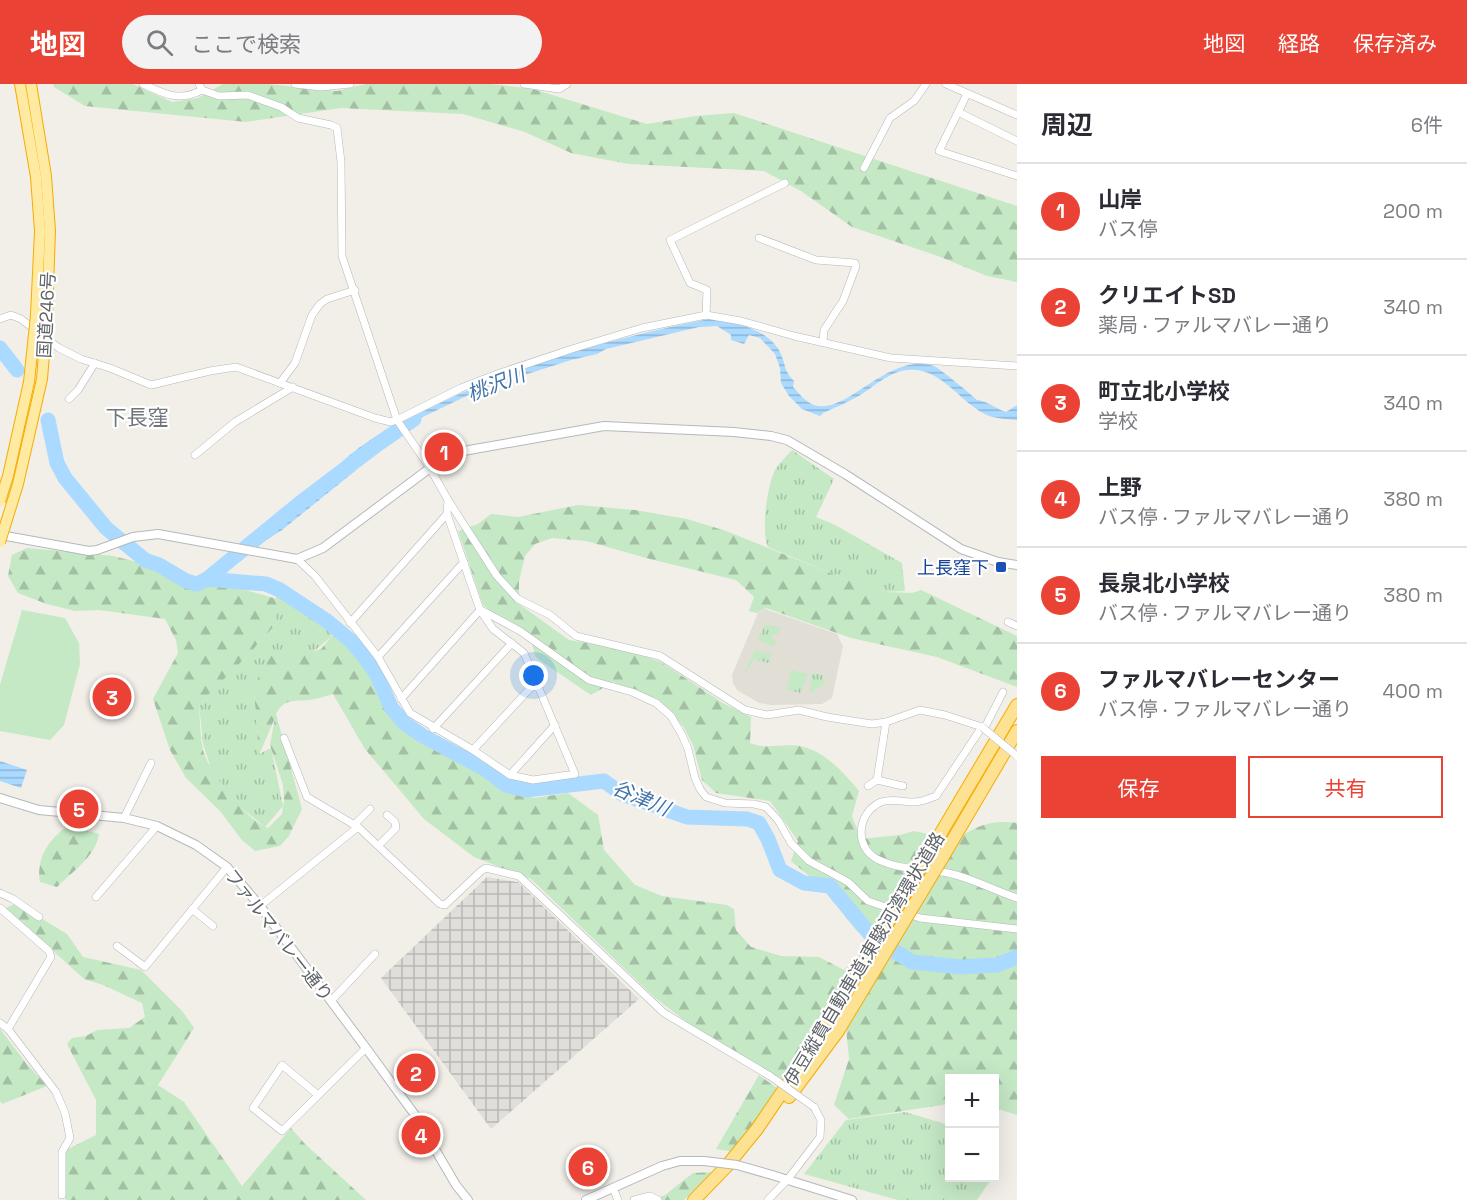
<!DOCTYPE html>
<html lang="ja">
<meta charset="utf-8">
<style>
:root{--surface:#fff;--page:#f2f2f3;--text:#2b2b33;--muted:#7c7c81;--line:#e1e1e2;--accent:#ea4335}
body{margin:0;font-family:"Space Grotesk","Noto Sans JP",sans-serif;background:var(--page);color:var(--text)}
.controls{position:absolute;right:18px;bottom:18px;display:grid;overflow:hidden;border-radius:0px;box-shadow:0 6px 24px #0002}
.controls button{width:54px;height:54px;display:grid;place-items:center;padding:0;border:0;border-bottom:2px solid var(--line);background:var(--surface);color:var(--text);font:30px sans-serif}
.you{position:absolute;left:534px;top:592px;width:21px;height:21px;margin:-15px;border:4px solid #fff;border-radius:50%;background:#1a73e8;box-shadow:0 0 0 9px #1a73e833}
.badge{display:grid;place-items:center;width:39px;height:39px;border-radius:50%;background:var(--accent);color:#fff;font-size:20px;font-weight:700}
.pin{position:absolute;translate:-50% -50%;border:3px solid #fff;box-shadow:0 2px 6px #0006}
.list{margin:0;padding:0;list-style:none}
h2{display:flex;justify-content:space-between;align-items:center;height:78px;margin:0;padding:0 24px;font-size:26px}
h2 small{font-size:20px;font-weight:400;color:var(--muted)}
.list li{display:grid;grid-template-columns:39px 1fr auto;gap:18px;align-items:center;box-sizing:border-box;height:96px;padding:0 24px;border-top:2px solid var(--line)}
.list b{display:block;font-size:22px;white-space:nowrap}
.list p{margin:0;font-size:20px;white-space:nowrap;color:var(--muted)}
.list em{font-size:20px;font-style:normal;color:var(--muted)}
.actions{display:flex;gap:12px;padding:18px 24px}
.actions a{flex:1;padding:14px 0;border:2px solid var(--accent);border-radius:0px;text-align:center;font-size:21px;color:var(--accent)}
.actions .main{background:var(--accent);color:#fff}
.icon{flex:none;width:33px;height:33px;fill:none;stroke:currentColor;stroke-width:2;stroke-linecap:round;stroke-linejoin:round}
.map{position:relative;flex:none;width:1017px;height:1116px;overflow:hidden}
header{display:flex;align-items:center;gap:36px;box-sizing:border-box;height:84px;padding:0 30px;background:var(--accent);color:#fff}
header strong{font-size:28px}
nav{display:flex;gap:33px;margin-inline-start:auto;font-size:21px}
.search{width:420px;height:54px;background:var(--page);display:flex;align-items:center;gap:15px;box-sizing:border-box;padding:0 21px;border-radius:33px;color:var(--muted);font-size:22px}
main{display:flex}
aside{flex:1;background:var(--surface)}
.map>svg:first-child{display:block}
.industrial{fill:url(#industrial-grid)}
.education{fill:#e1ded6}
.grass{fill:url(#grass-tufts)}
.forest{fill:url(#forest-firs)}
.park{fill:#c5e8c5}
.water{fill:url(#water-rules)}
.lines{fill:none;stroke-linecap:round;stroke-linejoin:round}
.river{stroke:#aadaff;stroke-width:15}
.minor-casing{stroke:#b5b8bc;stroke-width:8}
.tertiary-casing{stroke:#b5b8bc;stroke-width:10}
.trunk-casing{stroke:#f9ab00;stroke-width:12}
.motorway-casing{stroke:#f9ab00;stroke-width:14}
.minor{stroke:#fff;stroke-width:7}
.tertiary{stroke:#fff;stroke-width:8}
.trunk{stroke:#feeaa1;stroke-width:10}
.motorway{stroke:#fde293;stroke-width:12}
.minor-bridge-casing{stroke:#b5b8bc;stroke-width:8;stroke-linecap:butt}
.tertiary-bridge-casing{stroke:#b5b8bc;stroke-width:10;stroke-linecap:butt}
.trunk-bridge-casing{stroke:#f9ab00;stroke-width:12;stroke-linecap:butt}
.motorway-bridge-casing{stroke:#f9ab00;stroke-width:14;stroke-linecap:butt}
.minor-bridge{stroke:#fff;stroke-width:7}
.tertiary-bridge{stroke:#fff;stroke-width:8}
.trunk-bridge{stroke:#feeaa1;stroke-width:10}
.motorway-bridge{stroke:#fde293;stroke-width:12}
.transit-dot{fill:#1a4fb4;stroke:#fff;stroke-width:2}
.labels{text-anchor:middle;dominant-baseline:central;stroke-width:4.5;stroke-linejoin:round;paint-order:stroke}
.street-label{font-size:18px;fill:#5f6368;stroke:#fff}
.transit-label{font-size:18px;fill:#164399;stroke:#fff;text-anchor:end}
.water-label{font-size:20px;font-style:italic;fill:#4174aa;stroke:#fff}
.quarter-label{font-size:21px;fill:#70757a;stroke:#fff}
</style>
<header>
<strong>地図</strong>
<div class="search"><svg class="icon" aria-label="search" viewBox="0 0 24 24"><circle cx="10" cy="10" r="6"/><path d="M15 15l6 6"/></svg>ここで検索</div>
<nav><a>地図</a><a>経路</a><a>保存済み</a></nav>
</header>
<main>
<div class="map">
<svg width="1017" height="1116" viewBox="0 0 1017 1116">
<defs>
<pattern id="industrial-grid" width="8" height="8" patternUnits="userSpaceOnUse" patternTransform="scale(1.5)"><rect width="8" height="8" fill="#e0deda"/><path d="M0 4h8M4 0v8" fill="none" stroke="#b9b8b5"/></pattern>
<pattern id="grass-tufts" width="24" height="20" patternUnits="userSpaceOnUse" patternTransform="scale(1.5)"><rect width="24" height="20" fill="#c5e8c5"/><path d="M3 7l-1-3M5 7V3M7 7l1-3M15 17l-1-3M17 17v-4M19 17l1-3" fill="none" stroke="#a3c0a4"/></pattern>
<pattern id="forest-firs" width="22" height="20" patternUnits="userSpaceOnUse" patternTransform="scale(1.5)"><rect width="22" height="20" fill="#c5e8c5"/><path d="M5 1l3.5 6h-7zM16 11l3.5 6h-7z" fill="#a3c0a4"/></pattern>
<pattern id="water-rules" width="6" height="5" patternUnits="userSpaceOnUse" patternTransform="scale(1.5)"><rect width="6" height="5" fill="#aadaff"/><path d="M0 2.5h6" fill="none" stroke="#8eb4d2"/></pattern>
</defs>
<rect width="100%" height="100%" fill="#f1efe8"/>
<path class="industrial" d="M487,793L518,798L639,915L491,1045L381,894Z"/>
<path class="education" d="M765,525L837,550L843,562L832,614L822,620L772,621L759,619L737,606L733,599L732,591L758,529Z"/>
<g class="grass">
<path d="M792,366L834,395L816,433L835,441L902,479L905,507L884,508L855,499L768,463C761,447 767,405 774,388C778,380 787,372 792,366Z"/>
<path d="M276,511L332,548L331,553L308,572L254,606L259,670L271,664L283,722L265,743L233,717L212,687L203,660L199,619L250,569L276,540Z"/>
<path d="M765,541L781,543L777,551L772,550V554L776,557L774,563L758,556Z"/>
<path d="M755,566L772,570L769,579L754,575L746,588L745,586Z"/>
<path d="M791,586L808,590L801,609L787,606Z"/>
<path d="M812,589L822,591L825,600L812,608H809Z"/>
<path d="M905,1028L949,1041L950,1094H992L977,1116H898L804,1090L846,1036Z"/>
</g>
<g class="forest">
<path d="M53,0H133L172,18L198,14L223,0H267L337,7L366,0H491L533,5L647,40L696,32L734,29L1017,122V198L987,192L938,172L852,143L801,107L764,87L629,80L571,69L525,48L463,30L341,24L246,38L85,22L54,3Z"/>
<path d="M578,421L635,426L687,435L726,447L853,498L884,508L912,509L921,506L1017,552V603L937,573L851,554L766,524L757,529L749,527L754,513L736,496L650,475L586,457L552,454L535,460L525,472L519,497V520L569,556L627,566L661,578L723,619L751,633L750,659C768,666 782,659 800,662C825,667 844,689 859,707L852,732L861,755L900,751L914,747L955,756C976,742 991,735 1017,739V1031L995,1024L994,994H950L949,1020L849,1035L834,1021L849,975L846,944L825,935L786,997L705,952L654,913L531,795L474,773L424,735L365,665L333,610C325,612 317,615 309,616C294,617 283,615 276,630L302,725L289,752L280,762L255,767L242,756L220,727L186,694L170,666L153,615L178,569L176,556L165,535L99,526L75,527L47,520L18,509L8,492L12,471L27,464L113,472L165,485L185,503L222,499L277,515L276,540L248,571L199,620C200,635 200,652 203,666C209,689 247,737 268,744L282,730L284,716L283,701L270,661L275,634L259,671L254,606L261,585L271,572L287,567L306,570L321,565L333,551L342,555L366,574L397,639L505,705L534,714L568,709L598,731L604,766L635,801L662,812L727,821L734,825L736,846L751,863L781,872L819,873L844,886L858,873L867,854L856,846L820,801L791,777L798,757L770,717L716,709L702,696L693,661L683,642L658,615L613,598L591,611L538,575L535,571L530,552L497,532L483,521L458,447L478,440L491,430L518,433Z"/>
<path d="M69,741L99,750C96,772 72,788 57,803L40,798C36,773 49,755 69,741Z"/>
<path d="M16,819L67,850L83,873L141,886L183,928L194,944L158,1001L184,1018L242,1102L291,1044L304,1059L366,1116H66L63,1108L62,1068L96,1051V1016L67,960L72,954L86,952L97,946L129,944L145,933L142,919L103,901L84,895L6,824Z"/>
<path d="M0,945L26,979L47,1002L2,1020L0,1017Z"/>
<path d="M759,991L781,1007L735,1068L716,1065Z"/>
<path d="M714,1088L684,1116H652L665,1111L693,1089Z"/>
</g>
<path class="park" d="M22,526L65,534L79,559L80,580L64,641L50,656L0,647V601Z"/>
<g class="water">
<path d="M709,235C734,238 767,244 780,268C786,280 783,286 794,297L793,303C799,309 805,318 814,321C847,332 888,267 934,282C939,284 972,311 977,316C988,317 996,325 1006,328L1017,321V336C1006,335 995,335 985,330C957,316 938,278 901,287C885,291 871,305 857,313C846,319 834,324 823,329L820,332L802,325L789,312L781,299L780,284L775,270L760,254L749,251L744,260L731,256V251L717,242L699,243L606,265L597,270L571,276L481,305L383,352L358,371L371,369L386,362L356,379L355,387L282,446L257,462L255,461C276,447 298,431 316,413C320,409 323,403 326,398C332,388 341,378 350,371C370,354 393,342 416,331C507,283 608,255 709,235Z"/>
<path d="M0,677L27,686L21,704L0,697Z"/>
</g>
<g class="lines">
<g class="river">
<path d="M0,264L17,286"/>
<path d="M48,336L57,379L65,394L106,444L145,476L159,481L186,497L197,500L207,495L300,419L378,360L414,335"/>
<path d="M207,495L266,500L280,506L327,537L351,557L363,571L376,589L391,623L404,639L423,652L485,685L506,701L526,706L604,697L622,710L687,733L747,735L759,739L768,755L780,786L804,799L830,802L873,854L912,878L961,883L997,881L1017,873"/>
</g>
<defs>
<g id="minor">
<path d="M143,0C164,10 180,18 202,6"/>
<path d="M199,0L202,6L219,12L248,11L281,23L298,34L331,41L337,44L341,78L342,172L397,336L430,384L448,416L447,430L480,526L493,545L524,569L575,690L533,696L510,691L473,666L410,629L378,573L315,492L297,475"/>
<path d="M295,0L321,3L350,0"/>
<path d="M524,0L559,5L567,0"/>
<path d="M946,0L1017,31"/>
<path d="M967,10L939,67L1017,92"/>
<path d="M958,28L1017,57"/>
<path d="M864,84L890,34L914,17L926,0"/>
<path d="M759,154L816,176L855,179L856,182L843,217L824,246L823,258"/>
<path d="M706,231L707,206L690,199L670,156L785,99"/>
<path d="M0,235L11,231L21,235L59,264L81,275L110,284L151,301L210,287L236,283L375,334L391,338L397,336L461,304L497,290L575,264L642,244L706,231L741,237L794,252L891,274L1017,282"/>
<path d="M280,299L295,279L312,231L320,220L327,215L355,206"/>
<path d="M69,315L78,306L95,279"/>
<path d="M195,371L235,338L293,303"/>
<path d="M448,416L497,492L518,515L550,531L576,552L660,572L745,626L767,631L799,626L827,633L872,640L886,638L920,626L945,631L982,643L936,712C928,715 922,718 914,718C903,718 892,714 881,718C856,729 854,765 879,776C901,786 925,785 948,789C972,794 993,806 1017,814"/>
<path d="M483,527L520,547L589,596L632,608L656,619L671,632L682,651L688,665L695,694L700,705L706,713L725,719L754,720L766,723L778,736L791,759L809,777L848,798L868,817L897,827"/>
<path d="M1008,538L1017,542"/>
<path d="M350,539L447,430"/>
<path d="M378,573L464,478"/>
<path d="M401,615L480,526"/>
<path d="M886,638L877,696L903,702"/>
<path d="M433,645L512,559"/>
<path d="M984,645L1003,608"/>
<path d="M284,654L307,713L358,743"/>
<path d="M473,666L536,598"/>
<path d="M510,691L555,641"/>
<path d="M868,702L877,696"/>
<path d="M124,734L151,679"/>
<path d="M354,741L370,725"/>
<path d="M379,761L396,744L395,738L387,731"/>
<path d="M0,809L13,815L39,833"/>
<path d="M96,813L157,742"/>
<path d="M260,822L358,743L440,820L445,821L481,787L486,784L519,792L664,929L770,992"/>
<path d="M0,824L49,867L51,873L8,945"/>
<path d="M192,825L213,842"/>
<path d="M908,830L920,834L1017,845"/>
<path d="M117,862L145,883L227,783"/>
<path d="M331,917L375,870"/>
<path d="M0,939L8,945L56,1008L65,1029L70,1054L62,1068V1111"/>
<path d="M318,1011L282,981L253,1024L282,1047L366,964"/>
<path d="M613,1104L618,1116"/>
<path d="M634,1116L650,1112L658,1116"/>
<path d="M768,1116L788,1095L820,1053L821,1036L814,1023"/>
</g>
<g id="tertiary">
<path d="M0,451L89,467L97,466L133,453L158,450L297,475L323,464L430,384L451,371L469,366L604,342L734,348L771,352L787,356L845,390L961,465L998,478L1017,481"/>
<path d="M0,714L39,726L124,734L157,742L196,761L227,783L260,822L366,964L415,1031L456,1101L468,1116"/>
<path d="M772,1091L852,1116"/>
<path d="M586,1116L662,1082L680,1077H704"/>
</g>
<g id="trunk">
<path d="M20,0L36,93L40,147L36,231"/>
<path d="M31,0L46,92L50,147L47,233"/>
</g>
<g id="motorway">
<path d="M926,774L1017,621"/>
<path d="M941,776L1017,647"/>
<path d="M789,1013L838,947"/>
<path d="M694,1116L726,1083L757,1045L827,942"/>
</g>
</defs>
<use href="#minor" class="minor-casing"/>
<use href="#tertiary" class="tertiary-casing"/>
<use href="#trunk" class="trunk-casing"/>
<use href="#motorway" class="motorway-casing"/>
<use href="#minor" class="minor"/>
<use href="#tertiary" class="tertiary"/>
<use href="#trunk" class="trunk"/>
<use href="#motorway" class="motorway"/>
<defs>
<g id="minor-bridge">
<path d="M982,643L1017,672"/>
<path d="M770,992L814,1023"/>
</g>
<path id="tertiary-bridge" d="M704,1077L737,1081L772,1091"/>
<g id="trunk-bridge">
<path d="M0,417L8,392L29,298L36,231"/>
<path d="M0,458L18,400L42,295L47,233"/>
</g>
<g id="motorway-bridge">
<path d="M827,942L926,774"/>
<path d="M838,947L941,776"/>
</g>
</defs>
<use href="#minor-bridge" class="minor-bridge-casing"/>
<use href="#tertiary-bridge" class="tertiary-bridge-casing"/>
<use href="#trunk-bridge" class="trunk-bridge-casing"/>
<use href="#motorway-bridge" class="motorway-bridge-casing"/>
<use href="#minor-bridge" class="minor-bridge"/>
<use href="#tertiary-bridge" class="tertiary-bridge"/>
<use href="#trunk-bridge" class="trunk-bridge"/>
<use href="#motorway-bridge" class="motorway-bridge"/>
</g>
<rect class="transit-dot" x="995" y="477" width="12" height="12" rx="3"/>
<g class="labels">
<g class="street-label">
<text transform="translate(46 231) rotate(-87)">国道246号</text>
<text transform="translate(279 851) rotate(52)">ファルマバレー通り</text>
<text transform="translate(864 875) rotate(-59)">伊豆縦貫自動車道;東駿河湾環状道路</text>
</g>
<g class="transit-label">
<text x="989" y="483">上長窪下</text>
</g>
<g class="water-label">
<text transform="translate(496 300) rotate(-21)">桃沢川</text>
<text transform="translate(641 714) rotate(23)">谷津川</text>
</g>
<g class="quarter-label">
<text x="137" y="333">下長窪</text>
</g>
</g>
</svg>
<div class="controls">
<button>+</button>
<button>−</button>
</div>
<div class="you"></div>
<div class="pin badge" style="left:444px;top:368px">1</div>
<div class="pin badge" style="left:416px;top:989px">2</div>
<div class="pin badge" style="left:112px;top:613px">3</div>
<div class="pin badge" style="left:421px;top:1051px">4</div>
<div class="pin badge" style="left:79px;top:725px">5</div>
<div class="pin badge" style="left:588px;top:1083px">6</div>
</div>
<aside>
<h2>周辺<small>6件</small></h2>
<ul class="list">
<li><span class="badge">1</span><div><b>山岸</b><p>バス停</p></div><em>200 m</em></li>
<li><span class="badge">2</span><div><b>クリエイトSD</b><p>薬局 · ファルマバレー通り</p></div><em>340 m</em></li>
<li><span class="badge">3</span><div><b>町立北小学校</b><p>学校</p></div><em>340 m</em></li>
<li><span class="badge">4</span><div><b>上野</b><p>バス停 · ファルマバレー通り</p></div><em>380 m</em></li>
<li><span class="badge">5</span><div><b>長泉北小学校</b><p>バス停 · ファルマバレー通り</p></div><em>380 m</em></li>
<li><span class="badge">6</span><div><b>ファルマバレーセンター</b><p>バス停 · ファルマバレー通り</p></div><em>400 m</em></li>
</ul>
<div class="actions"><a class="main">保存</a><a>共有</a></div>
</aside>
</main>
